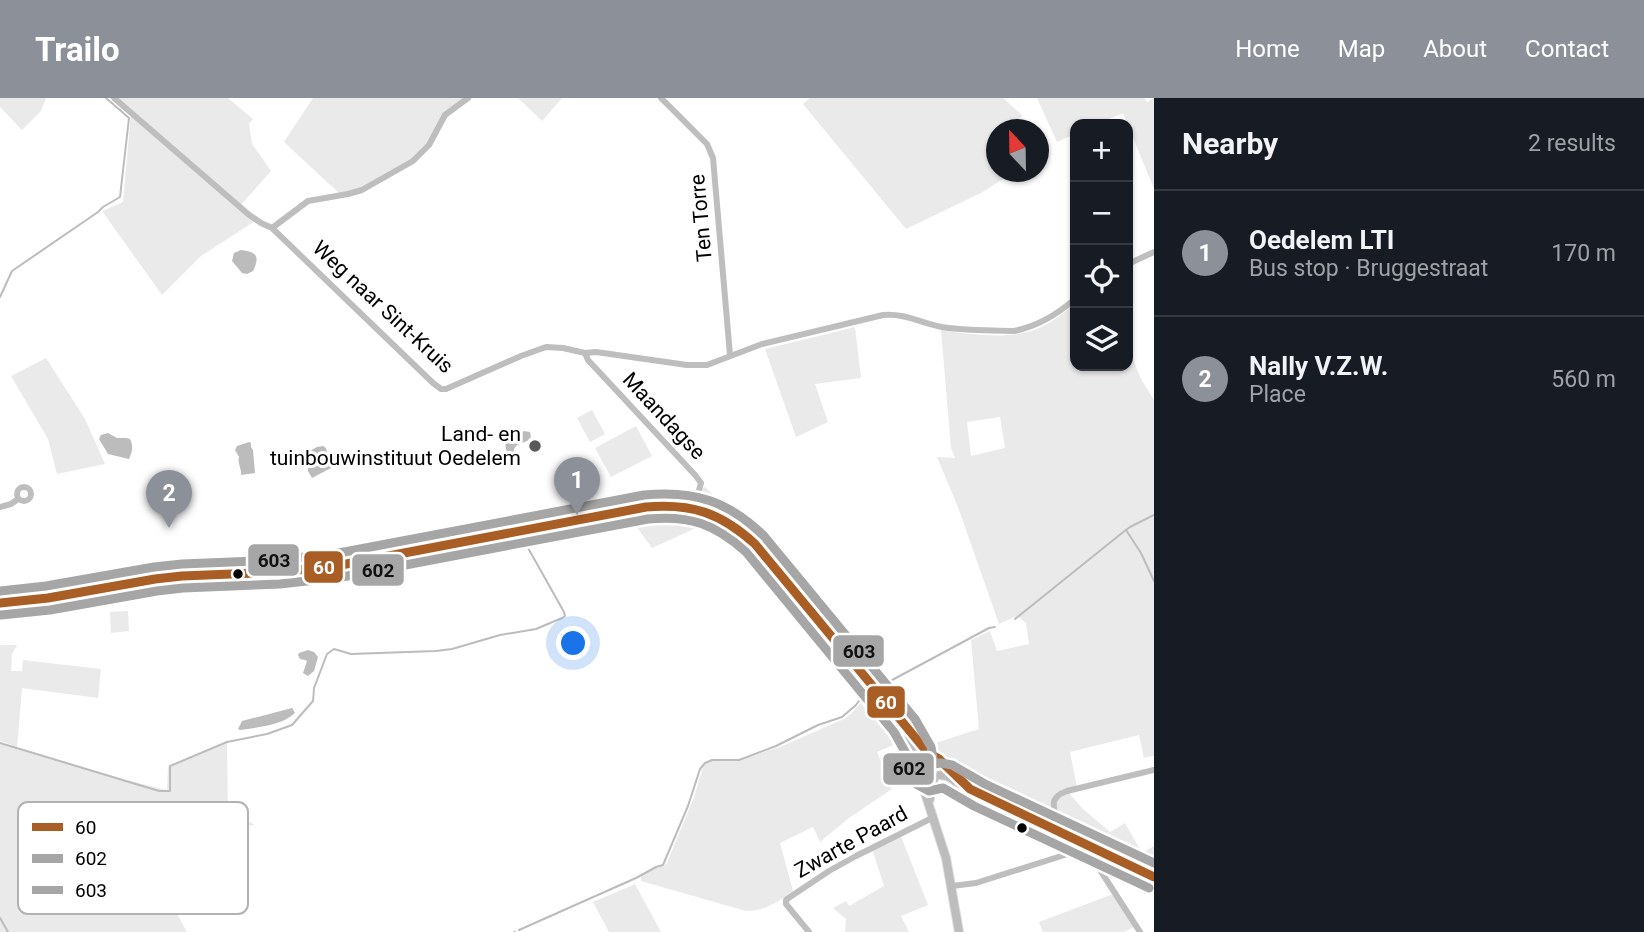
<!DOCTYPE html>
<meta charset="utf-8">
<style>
:root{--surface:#171b24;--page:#20242c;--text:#f1f3f6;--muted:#9ea1a6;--line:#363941;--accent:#8c9099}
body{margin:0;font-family:Roboto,sans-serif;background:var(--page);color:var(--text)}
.controls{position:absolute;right:21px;top:21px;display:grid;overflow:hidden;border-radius:14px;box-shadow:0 2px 5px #0004}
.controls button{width:63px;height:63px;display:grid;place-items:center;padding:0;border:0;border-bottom:2px solid var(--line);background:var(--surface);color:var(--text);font:35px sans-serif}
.compass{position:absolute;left:986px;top:21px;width:63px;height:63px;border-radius:50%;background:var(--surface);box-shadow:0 2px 5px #0004;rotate:338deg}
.you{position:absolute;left:574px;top:546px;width:24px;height:24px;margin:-18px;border:5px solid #fff;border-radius:50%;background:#1a73e8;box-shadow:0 0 0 10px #1a73e833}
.badge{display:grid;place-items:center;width:46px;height:46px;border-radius:50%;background:var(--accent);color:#fff;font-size:23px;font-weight:700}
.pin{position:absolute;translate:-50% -58px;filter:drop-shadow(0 2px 4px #0008)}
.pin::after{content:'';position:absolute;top:37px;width:24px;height:21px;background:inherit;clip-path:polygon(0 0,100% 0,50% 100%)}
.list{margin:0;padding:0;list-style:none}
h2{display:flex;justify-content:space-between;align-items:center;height:91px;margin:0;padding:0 28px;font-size:30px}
h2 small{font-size:23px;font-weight:400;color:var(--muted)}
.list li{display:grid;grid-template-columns:46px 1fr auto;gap:21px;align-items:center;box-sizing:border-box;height:126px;padding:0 28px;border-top:2px solid var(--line)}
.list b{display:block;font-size:26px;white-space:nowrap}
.list p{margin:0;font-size:23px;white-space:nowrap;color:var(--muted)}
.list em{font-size:23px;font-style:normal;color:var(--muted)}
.icon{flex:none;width:38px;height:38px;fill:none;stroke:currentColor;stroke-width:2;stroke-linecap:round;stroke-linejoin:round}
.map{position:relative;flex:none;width:1154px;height:834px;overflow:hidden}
header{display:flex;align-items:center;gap:42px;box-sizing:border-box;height:98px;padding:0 35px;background:var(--accent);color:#fff}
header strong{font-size:33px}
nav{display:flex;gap:38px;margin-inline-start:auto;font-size:24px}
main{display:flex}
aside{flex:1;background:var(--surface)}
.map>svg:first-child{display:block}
.green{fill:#eaeaea;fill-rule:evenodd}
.water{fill:#bcbcbc}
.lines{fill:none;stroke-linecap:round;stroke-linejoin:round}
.stream{stroke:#bcbcbc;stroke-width:2}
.major-casing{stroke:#dbdbdb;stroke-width:10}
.minor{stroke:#bebebe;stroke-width:6}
.major{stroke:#bdbdbd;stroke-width:8}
.bus-1-casing{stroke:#fff;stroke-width:14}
.bus-2-casing{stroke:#fff;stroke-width:14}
.bus-3-casing{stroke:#fff;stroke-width:14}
.bus-1{stroke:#a85e24;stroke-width:9}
.bus-2{stroke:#a6a6a6;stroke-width:9}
.bus-3{stroke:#a6a6a6;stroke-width:9}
.poi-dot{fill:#595959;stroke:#fff;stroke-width:2.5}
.bus-dot{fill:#000;stroke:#fff;stroke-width:2.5}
.labels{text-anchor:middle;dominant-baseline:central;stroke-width:6;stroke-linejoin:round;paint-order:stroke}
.street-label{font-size:21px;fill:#000;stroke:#fff}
.poi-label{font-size:21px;fill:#000;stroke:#fff;text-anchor:end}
.key{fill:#fff;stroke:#b2b2b2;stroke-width:2}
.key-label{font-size:19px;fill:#000}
.line-badge{stroke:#fff;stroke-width:2.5}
.badge-label{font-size:19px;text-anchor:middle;font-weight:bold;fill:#fff}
.pale-badge-label{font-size:19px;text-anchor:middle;font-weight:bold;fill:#111}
</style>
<header>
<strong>Trailo</strong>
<nav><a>Home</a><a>Map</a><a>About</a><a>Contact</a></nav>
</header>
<main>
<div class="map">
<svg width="1154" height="834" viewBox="0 0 1154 834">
<rect width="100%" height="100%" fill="#fff"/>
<g class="green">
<path d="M0,0H46L41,13L22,32L0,9Z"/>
<path d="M115,0H228L253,21L249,26L252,46L271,73L240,108L255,123L201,158L162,197L102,113L123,104L131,14Z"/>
<path d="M313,0H465L447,13L423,54L370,87L340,96L284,44Z"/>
<path d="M518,0H562L542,23Z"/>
<path d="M810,0H1003L1023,18L1001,31L996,32V34L987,40L996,52V74H1014L981,95L906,131L803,6Z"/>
<path d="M1037,0H1144L1147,4L1154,0V91L1123,15L1097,26H1075V36L1057,44Z"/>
<path d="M1075,206V268H1128V249L1141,281L1154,302V658L1144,660L1139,637L1070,654L1077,689L1057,696L1055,726L1023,708L1008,704L1009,700L977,684L972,685L944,656L929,647L979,631L971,542L990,533L997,553L1029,546L1026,525L1017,518L999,526L958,409L937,359L955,360L951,350L941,232C968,236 1007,242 1034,232C1049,227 1062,216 1075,206ZM1000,319L1005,350L971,358L967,324Z"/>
<path d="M855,229L861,280L815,286L828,324L796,339L765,251Z"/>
<path d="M46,260L85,321L105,366L57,376L48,341L11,278Z"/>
<path d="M592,312L605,336L590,344L577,320Z"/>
<path d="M636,328L652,358L611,379L595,350Z"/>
<path d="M705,389L728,411L727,414L698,405L703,390Z"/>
<path d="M674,411L695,414L716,421L652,450L628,417L661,412Z"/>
<path d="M128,513L129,533L111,535L110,514Z"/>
<path d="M0,547H17L12,556L11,573H22L23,562L101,571L98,600L22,590L17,649L126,682L167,692L168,669L227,645L228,713L255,727L142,738L176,814L187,834H0V645L15,648L0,643Z"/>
<path d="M872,594L885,610L900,644L877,654L892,691L849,720L820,744L813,729L780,745L793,793C778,804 765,813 746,813L641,783V778L656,770L664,768L667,765L694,699L703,669L708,663L741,661L780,649L846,620C856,612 862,601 872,594Z"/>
<path d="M1068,694L1083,711L1110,734L1125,725L1142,755L1154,748V772L1059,728L1055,710L1057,700Z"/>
<path d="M900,736L928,807L901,818L909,834H845L846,821L833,810L846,803L849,808L884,788L872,751Z"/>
<path d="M635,786L661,834H609L593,804Z"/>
<path d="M1113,796L1134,829L1124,834H1043L1039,824Z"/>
</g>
<g class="water">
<path d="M241,152C257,154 260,158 253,173L247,176L242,175L232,163L234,155Z"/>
<path d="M524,333L530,334L531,339L527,343L517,347L514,351V359H512L506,352L505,343L514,340Z"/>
<path d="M108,335L117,340H126L130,341C134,349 132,354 129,361L108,356L99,341L101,337Z"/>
<path d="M249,344L251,345V349L253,352L255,375L241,377C242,371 237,365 239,359L235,352L237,348Z"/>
<path d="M323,348L326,350L331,370L312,380L308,373V367L302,357L317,349Z"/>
<path d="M308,552L314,554L318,559L314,573L308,578L303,575L307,563L305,562L300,561L298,557L299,555Z"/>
<path d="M292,610L295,615C281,628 258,629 240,632L238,631L242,623Z"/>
</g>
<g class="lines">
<g class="stream">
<path d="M0,199L12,173L98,114L103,109L120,99L129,20L106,0"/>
<path d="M1126,432L1141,455L1154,483"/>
<path d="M1015,521L1122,435L1130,429L1154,417"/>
<path d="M881,588L989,530L995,529"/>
<path d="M0,645L159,693H170V668L227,644L267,636L292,627L313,603L314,590L327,556L334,551L351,556L436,553L452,551L500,537L536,531L562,520L565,518L564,514L523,441"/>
<path d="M0,820L8,834"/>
<path d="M519,832L636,780L656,769L663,767L688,708L700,671L705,665L712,662H739L776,648L818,627L842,619L856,607L864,596L870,593"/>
<path d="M514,834H515"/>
</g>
<defs>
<g id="major">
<path d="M0,505L48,500L155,481L182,478L280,474L341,467L646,409C691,403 723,414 755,446L928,655L931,658L939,661C947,673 960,680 970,691"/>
<path d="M910,640L922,660L921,670L925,678V695L946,760L959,834"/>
<path d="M940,677L947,678L979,697L1154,779"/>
<path d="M930,701V690L934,681"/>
</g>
</defs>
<use href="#major" class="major-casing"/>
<g class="minor">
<path d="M114,0L248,116L261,125L272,130L433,285L441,291H446L521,258L546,249L563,250L585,255L596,254L687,267H707L762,246L883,217C905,215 921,225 942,229C966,233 990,232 1014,233C1038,228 1056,217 1075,201"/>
<path d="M661,0L707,46L713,60L730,257"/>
<path d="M272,130L308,103L348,96L362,92L413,63L429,47L445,17L468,0"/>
<path d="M1128,166L1154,154"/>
<path d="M585,255L588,262L696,378L701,385L694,410"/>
<circle cx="24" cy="396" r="7"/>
<path d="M0,409L11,406L18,401"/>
<path d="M913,637L903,640L914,665L916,667L921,668"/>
<path d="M1055,732C1061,715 1042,702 1067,693L1154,672"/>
<path d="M952,788L976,785L1074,754H1084L1091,758L1140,834"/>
<path d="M809,834L786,806V802L790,799L829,773L856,758L934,719"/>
</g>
<use href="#major" class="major"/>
<defs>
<path id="bus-1" d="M0,505L48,500L155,481L182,478L280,474L341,467L646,409C692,405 721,415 755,446L928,655L939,661L970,691L1154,779"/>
<path id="bus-2" d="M1,517L50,512L157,493L183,490L280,486L342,479L648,421C690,417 715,426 746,454L894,634L908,659L909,673L916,686L929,693L943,690L974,708L1149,790"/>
<path id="bus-3" d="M0,493L46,488L154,469L182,466L279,462L339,455L644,397C694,392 728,403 764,438L915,621L931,649L934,666L941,665L952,667L985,686L1154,765"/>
</defs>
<use href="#bus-1" class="bus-1-casing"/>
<use href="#bus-2" class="bus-2-casing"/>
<use href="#bus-3" class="bus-3-casing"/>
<use href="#bus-1" class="bus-1"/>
<use href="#bus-2" class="bus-2"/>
<use href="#bus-3" class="bus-3"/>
</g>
<circle class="poi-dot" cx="535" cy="348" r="7"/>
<g class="bus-dot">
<circle cx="238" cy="476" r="6"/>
<circle cx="1022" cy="730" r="6"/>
</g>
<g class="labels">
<g class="street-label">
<text transform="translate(701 120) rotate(-95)">Ten Torre</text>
<text transform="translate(383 209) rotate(43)">Weg naar Sint-Kruis</text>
<text transform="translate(664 318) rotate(47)">Maandagse</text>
<text transform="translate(851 744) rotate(-29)">Zwarte Paard</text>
</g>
<g class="poi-label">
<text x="521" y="336">Land- en<tspan x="521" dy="24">tuinbouwinstituut Oedelem</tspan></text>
</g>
</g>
<rect x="18" y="704" width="230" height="112" rx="10" class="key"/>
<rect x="32" y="725" width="31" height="8" fill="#a85e24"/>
<rect x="32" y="756" width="31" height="9" fill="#a6a6a6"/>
<rect x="32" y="788" width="31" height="8" fill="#a6a6a6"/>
<g class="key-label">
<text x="75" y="736">60</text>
<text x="75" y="767">602</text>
<text x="75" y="799">603</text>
</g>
<g class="line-badge">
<rect x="247" y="445" width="53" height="34" rx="7" fill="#a6a6a6"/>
<rect x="303" y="452" width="41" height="34" rx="7" fill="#a85e24"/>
<rect x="351" y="455" width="54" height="34" rx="7" fill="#a6a6a6"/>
<rect x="832" y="536" width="53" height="34" rx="7" fill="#a6a6a6"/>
<rect x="866" y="587" width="40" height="34" rx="7" fill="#a85e24"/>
<rect x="882" y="654" width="53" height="34" rx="7" fill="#a6a6a6"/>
</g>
<g class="badge-label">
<text x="324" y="476">60</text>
<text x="886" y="611">60</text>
</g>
<g class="pale-badge-label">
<text x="274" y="469">603</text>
<text x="378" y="479">602</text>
<text x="859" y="560">603</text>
<text x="909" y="677">602</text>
</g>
</svg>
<div class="controls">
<button>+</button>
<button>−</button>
<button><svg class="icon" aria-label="locate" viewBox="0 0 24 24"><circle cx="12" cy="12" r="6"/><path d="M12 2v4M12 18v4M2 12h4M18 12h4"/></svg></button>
<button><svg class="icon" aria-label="layers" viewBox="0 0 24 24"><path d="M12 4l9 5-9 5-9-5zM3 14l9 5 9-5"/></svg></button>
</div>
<svg class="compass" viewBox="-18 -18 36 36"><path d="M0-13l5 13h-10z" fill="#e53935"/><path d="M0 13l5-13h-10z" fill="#9ea1a6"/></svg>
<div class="you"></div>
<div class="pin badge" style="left:577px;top:417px">1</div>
<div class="pin badge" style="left:169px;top:430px">2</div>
</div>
<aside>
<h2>Nearby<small>2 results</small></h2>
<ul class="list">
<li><span class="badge">1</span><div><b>Oedelem LTI</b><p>Bus stop · Bruggestraat</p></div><em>170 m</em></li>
<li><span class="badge">2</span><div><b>Nally V.Z.W.</b><p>Place</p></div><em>560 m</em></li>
</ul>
</aside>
</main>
